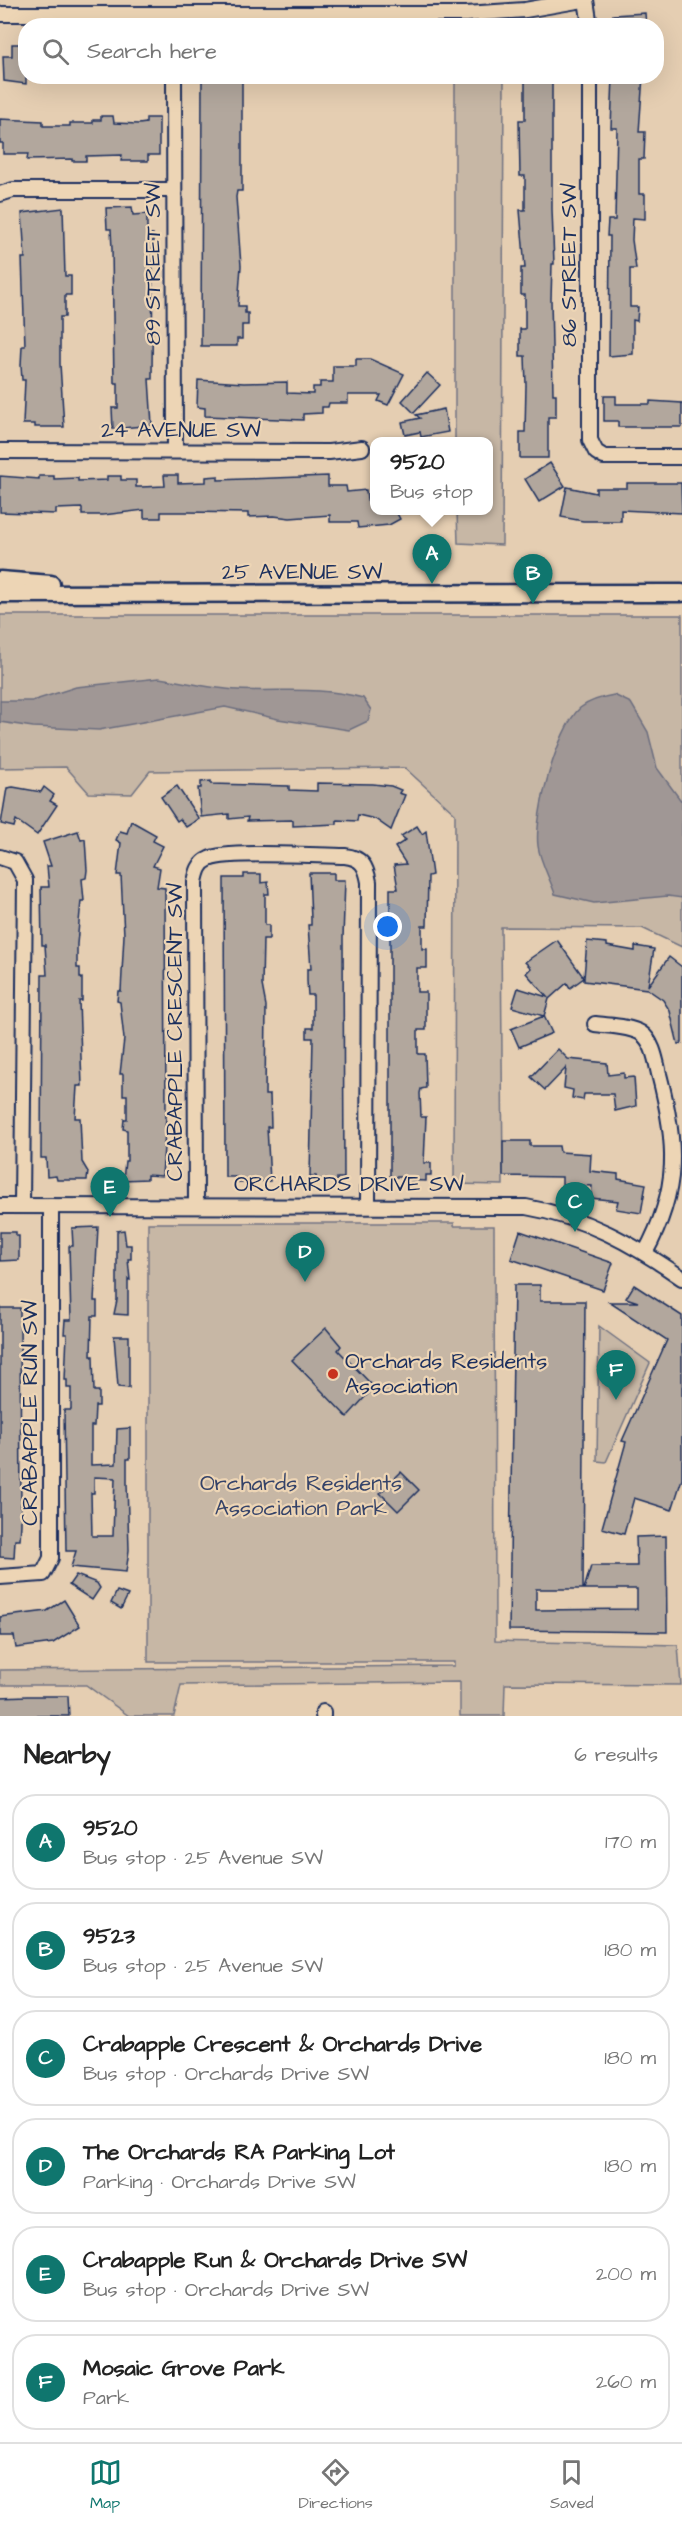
<!DOCTYPE html>
<meta charset="utf-8">
<style>
:root{--surface:#fff;--page:#f6f6f6;--text:#222;--muted:#767676;--line:#e0e0e0;--accent:#0f766e}
body{margin:0;font-family:"Architects Daughter",sans-serif;background:var(--page);color:var(--text)}
.you{position:absolute;left:388px;top:927px;width:21px;height:21px;margin:-15px;border:4px solid #fff;border-radius:50%;background:#1a73e8;box-shadow:0 0 0 9px #1a73e833}
.badge{display:grid;place-items:center;width:39px;height:39px;border-radius:50%;background:var(--accent);color:#fff;font-size:20px;font-weight:700}
.pin{position:absolute;translate:-50% -50px;filter:drop-shadow(0 2px 3px #0008)}
.pin::after{content:'';position:absolute;top:32px;width:21px;height:18px;background:inherit;clip-path:polygon(0 0,100% 0,50% 100%)}
.popup{position:absolute;left:370px;top:437px;width:123px;height:78px;box-sizing:border-box;display:grid;place-content:center;border-radius:12px;background:var(--surface);filter:drop-shadow(0 2px 4px #0005);font-size:20px;white-space:nowrap;color:var(--muted)}
.popup b{font-size:22px;color:var(--text)}
.popup::after{content:'';position:absolute;left:50%;top:100%;margin-left:-12px;border:12px solid transparent;border-top-color:var(--surface)}
.list{margin:0;padding:0;list-style:none}
h2{display:flex;justify-content:space-between;align-items:center;height:78px;margin:0;padding:0 24px;font-size:26px}
h2 small{font-size:20px;font-weight:400;color:var(--muted)}
.list li{display:grid;grid-template-columns:39px 1fr auto;gap:18px;align-items:center;box-sizing:border-box;height:96px;margin:0 12px 12px;padding:0 12px;border:2px solid var(--line);border-radius:24px}
.list b{display:block;font-size:22px;white-space:nowrap}
.list p{margin:0;font-size:20px;white-space:nowrap;color:var(--muted)}
.list em{font-size:20px;font-style:normal;color:var(--muted)}
.icon{flex:none;width:33px;height:33px;fill:none;stroke:currentColor;stroke-width:2;stroke-linecap:round;stroke-linejoin:round}
.map{position:relative;flex:none;width:682px;height:1716px;overflow:hidden}
.search{position:absolute;background:var(--surface);box-shadow:0 6px 24px #0002;left:18px;right:18px;top:18px;height:66px;display:flex;align-items:center;gap:15px;box-sizing:border-box;padding:0 21px;border-radius:24px;color:var(--muted);font-size:22px}
.sheet{height:726px;background:var(--surface)}
nav{display:flex;justify-content:space-around;align-items:center;box-sizing:border-box;height:84px;border-top:2px solid var(--line);background:var(--surface);font-size:16px;color:var(--muted)}
nav a{display:grid;justify-items:center;gap:3px}
nav .on{color:var(--accent)}
.map>svg:first-child{display:block}
.green{fill:#c7b7a5;stroke:#717382;stroke-width:1.5}
.water{fill:#a09795;stroke:#6b6d7f;stroke-width:1.5}
.building{fill:#b2a79d;stroke:#1b2f5e;stroke-width:1.5;fill-rule:evenodd}
.lines{fill:none;stroke-linecap:round;stroke-linejoin:round}
.minor-casing{stroke:#1b2f5e;stroke-width:18}
.major-casing{stroke:#1b2f5e;stroke-width:21}
.minor{stroke:#edd5b5;stroke-width:14}
.major{stroke:#edd5b5;stroke-width:16}
.poi-dot{fill:#c8321e;stroke:#edd5b5;stroke-width:2}
.labels{text-anchor:middle;dominant-baseline:central;stroke-width:4.5;stroke-linejoin:round;paint-order:stroke}
.street-label{font-size:22px;fill:#1b2f5e;stroke:#edd5b5}
.poi-label{font-size:22px;fill:#1b2f5e;stroke:#edd5b5;text-anchor:start}
.park-label{font-size:22px;fill:#354369;stroke:#edd5b5}
</style>
<div class="map">
<svg width="682" height="1716" viewBox="0 0 682 1716">
<rect width="100%" height="100%" fill="#e5ceb2"/>
<filter id="ink" filterUnits="userSpaceOnUse"><feTurbulence type="fractalNoise" baseFrequency=".0167" numOctaves="2"/><feDisplacementMap in="SourceGraphic" scale="12" xChannelSelector="R" yChannelSelector="G"/><feConvolveMatrix kernelMatrix="1 2 1 2 8 2 1 2 1" color-interpolation-filters="sRGB"/></filter>
<g filter="url(#ink)">
<g class="green">
<path d="M455,77H504L502,545L458,543L457,511L489,510V442L455,441Z"/>
<path d="M0,615H682V947L642,928L501,927L503,1185L454,1184L455,814L405,768L150,771L132,794L89,793L66,767L0,768Z"/>
<path d="M148,1223H454V1226H494L495,1641L678,1645L681,1685L505,1684L504,1716H460V1682L181,1685L174,1716H129L86,1685H0V1670L454,1666V1662H148Z"/>
<path d="M599,1326L650,1363L606,1462L597,1461Z"/>
</g>
<g class="water">
<path d="M159,678C185,682 212,689 238,690C282,692 319,686 363,698L371,710L368,721L349,730L278,719L225,707L99,730L33,727L0,722V701H32L76,687Z"/>
<path d="M614,695L631,703L648,732L657,768L682,802V898L668,896L594,903L555,894C550,879 540,861 538,846C534,815 557,729 580,708C590,700 602,697 614,695Z"/>
</g>
<g class="building">
<path d="M645,13L646,26H613V15Z"/>
<path d="M12,44H26V84L4,81L3,56H12Z"/>
<path d="M202,76H242V191H237L236,197L241,266L238,306H245V313H248V325H242V339H237V346H201Z"/>
<path d="M525,76H552V209L554,264H552L551,299L553,394H556V417H548V458H520V432H525L526,385L525,356H520V329H525V295H521V268H525L520,210H525V176H520L519,120H525Z"/>
<path d="M613,76H643L639,132H645L644,159H639V194H645V219L633,218L632,240L636,269H630V307H638L637,321L633,320V354L609,356L610,236H607L608,220H615L617,128H611Z"/>
<path d="M101,116H113L114,123L139,124L146,123V118H159V155H148V161H121L122,155L86,156V161H72V159L27,160L28,154H3V143H0V119L43,121V126H70V123H93V120H101Z"/>
<path d="M132,207L133,215L147,214V234H153L152,379H149L152,425L113,429L112,408H118V383H114L112,249L111,229H107L106,208Z"/>
<path d="M63,208L65,276H71V295H65V317H60V364L64,427H35V424H23L25,380H22L21,365L22,346H25L22,258H25L22,213Z"/>
<path d="M356,359H370L404,374L388,405L378,401L381,395H348V403H329L328,407H322V413L303,414V420L205,416V408L197,407L198,380L244,383L287,382V393L313,394V387H320V382H333V366H356Z"/>
<path d="M427,373L440,385L414,413L402,401Z"/>
<path d="M604,396H616V404H650V401L682,403V427H618V421H604Z"/>
<path d="M444,409L448,432L421,437L420,432L405,435L402,422L420,418L416,415Z"/>
<path d="M550,463L565,486L539,502L525,479Z"/>
<path d="M164,475H178V483L206,482V477L218,476V480L328,476V486H346L347,492L366,490L367,500H375V510H395L400,519L389,525L358,528L357,522H330V515L290,518L274,516L248,517V513L186,512H161V518H144V510L103,515H82V508L56,509V514L0,512V476L39,479V476H54V479L78,478V481L107,480V476H121V480H136V487H141L165,486Z"/>
<path d="M627,483H681L682,513L621,510V521H583L561,517L567,487L596,493V488H627Z"/>
<path d="M211,781V784L289,786V790L317,791V783L373,784L391,786L401,790L399,793L405,795L391,830L375,819L358,815L357,821L337,820V824L293,826V820L247,821L248,817L229,819V814L201,817L198,788H201V782Z"/>
<path d="M177,786L199,819L186,827L180,819L177,821L161,797Z"/>
<path d="M13,787L41,792L44,787L54,795L50,801L57,805L37,835L16,820L14,827L1,824L7,788Z"/>
<path d="M131,821L156,835L153,841L163,846L153,866L160,868L157,887L165,888L166,1117L162,1176L147,1175V1179L123,1180L125,1161H127V1130L123,1129L124,1119H127V1095H123V1074H120L124,1039L120,1002L117,1001L118,991H121L124,935L121,875H117L121,843L116,840L120,831L127,833Z"/>
<path d="M417,826L422,834L426,831L432,875L428,876L427,926H422V949H427V968H417V992H426V1030H418V1054H425L426,1088L421,1089L420,1093L421,1117H426L424,1163H431V1175H426V1181L401,1180L402,1177H390V889H398L394,865L406,864L395,847L406,840L401,836Z"/>
<path d="M78,831L81,840L85,839L87,870L86,878L82,879L84,901H81L77,944V968H80V978H82V1001H79L82,1086H77L75,1118H80L82,1162L88,1172L87,1180H57L56,1176L47,1177L46,1158H41L42,975H47L45,945H42L41,887H49L47,866H51L43,842Z"/>
<path d="M309,873H334V880H345L343,938L344,1178H337V1182H316V1176H310L313,1038H307V1028H313V995H308L307,981V969H311L308,925H311V919Z"/>
<path d="M244,874H261V883L268,882L269,894H265V925H269V939H263L262,985L266,1006L265,1095H270L271,1127H267L270,1181L236,1182V1177H225L224,878H244Z"/>
<path d="M557,940L584,978L587,941L607,943V946L635,951V946L654,949L648,986L669,957L682,967V1043L678,1044L670,1011L663,1000L647,989L584,981V978L570,988L567,983L549,999L544,1016L552,1033L519,1047L511,1029L544,1016L512,1007L518,988L547,997L526,973L531,968L525,962Z"/>
<path d="M558,1049L568,1059L607,1063L608,1075L624,1073V1078L634,1077L636,1106L615,1111L613,1094H584L583,1100L572,1098L573,1090L564,1088L566,1068L545,1090L531,1077Z"/>
<path d="M503,1141H530V1146H559L560,1152L591,1154L590,1171L618,1174V1179L646,1184L641,1213L616,1209L618,1201L591,1198L592,1186L562,1184V1177L503,1176Z"/>
<path d="M98,1227L94,1301H97V1316H92L91,1356H93L94,1391H99V1406H95L94,1426H91V1465L116,1464L117,1429L130,1428V1459H127V1483L129,1550L126,1572L71,1567L76,1551H66L64,1410H71V1388H67V1380H65L67,1334H64L65,1320H71L69,1246H73L72,1228ZM94,1477L115,1478L113,1536H92L91,1493H94Z"/>
<path d="M124,1230L126,1245H131V1259H128L130,1280L128,1279V1315L114,1314L117,1300V1231Z"/>
<path d="M520,1231L613,1263L603,1290L511,1259Z"/>
<path d="M0,1232H16V1236H19V1260L0,1261Z"/>
<path d="M514,1285H540V1301H585L583,1589H536V1610L637,1609V1589H584L591,1566H637L636,1537L666,1536L667,1632L509,1630Z"/>
<path d="M634,1285L682,1316V1479L672,1510L634,1498L624,1534L602,1528L626,1442L622,1441L667,1340L609,1302H638L626,1298Z"/>
<path d="M0,1308H20L21,1524L20,1540H15L14,1558L0,1557Z"/>
<path d="M326,1328L341,1346L338,1350L374,1387L347,1417L292,1360Z"/>
<path d="M114,1336H129V1388L118,1387Z"/>
<path d="M401,1472L419,1490L398,1511L380,1493Z"/>
<path d="M76,1575L97,1583L100,1588L92,1600L69,1585Z"/>
<path d="M117,1591L128,1595L121,1609L111,1603Z"/>
<path d="M64,1600L80,1626L53,1643L16,1648L14,1636H0V1617L47,1611Z"/>
<path d="M27,1696H68L69,1716H0V1697Z"/>
</g>
<g class="lines">
<defs>
<g id="minor">
<path d="M586,0L590,26"/>
<path d="M0,14H466L525,10L583,0"/>
<path d="M174,76L175,451"/>
<path d="M590,76V440L596,452L604,457H682"/>
<path d="M0,194L13,190H173"/>
<path d="M0,451L329,452L362,448"/>
<path d="M0,857L15,862L25,880L22,1206"/>
<path d="M595,1024C609,1026 629,1026 641,1033C653,1041 656,1061 659,1074C677,1143 680,1189 645,1253"/>
<path d="M0,1206L526,1207C585,1217 633,1244 682,1278"/>
<path d="M196,1206L195,882C197,872 199,863 209,859C227,850 319,856 345,856C362,858 366,866 369,882L368,1206"/>
<path d="M0,1577L43,1574L51,1558V1206"/>
<path d="M323,1716V1712"/>
</g>
<g id="major">
<path d="M0,580L51,584"/>
<path d="M0,594L682,593"/>
</g>
</defs>
<use href="#minor" class="minor-casing"/>
<use href="#major" class="major-casing"/>
<use href="#minor" class="minor"/>
<use href="#major" class="major"/>
</g>
</g>
<circle class="poi-dot" cx="333" cy="1374" r="6"/>
<g class="labels">
<g class="street-label">
<text transform="translate(153 264) rotate(-90)">89 STREET SW</text>
<text transform="translate(569 265) rotate(-90)">86 STREET SW</text>
<text x="181" y="430">24 AVENUE SW</text>
<text x="302" y="572">25 AVENUE SW</text>
<text transform="translate(175 1032) rotate(-90)">CRABAPPLE CRESCENT SW</text>
<text x="349" y="1184">ORCHARDS DRIVE SW</text>
<text transform="translate(30 1413) rotate(-90)">CRABAPPLE RUN SW</text>
</g>
<g class="poi-label">
<text x="345" y="1361">Orchards Residents<tspan x="345" dy="25">Association</tspan></text>
</g>
<g class="park-label">
<text x="301" y="1483">Orchards Residents<tspan x="301" dy="25">Association Park</tspan></text>
</g>
</g>
</svg>
<div class="you"></div>
<div class="pin badge" style="left:432px;top:584px">A</div>
<div class="popup"><b>9520</b>Bus stop</div>
<div class="pin badge" style="left:533px;top:604px">B</div>
<div class="pin badge" style="left:575px;top:1232px">C</div>
<div class="pin badge" style="left:305px;top:1282px">D</div>
<div class="pin badge" style="left:110px;top:1217px">E</div>
<div class="pin badge" style="left:616px;top:1400px">F</div>
<div class="search"><svg class="icon" aria-label="search" viewBox="0 0 24 24"><circle cx="10" cy="10" r="6"/><path d="M15 15l6 6"/></svg>Search here</div>
</div>
<section class="sheet">
<h2>Nearby<small>6 results</small></h2>
<ul class="list">
<li><span class="badge">A</span><div><b>9520</b><p>Bus stop · 25 Avenue SW</p></div><em>170 m</em></li>
<li><span class="badge">B</span><div><b>9523</b><p>Bus stop · 25 Avenue SW</p></div><em>180 m</em></li>
<li><span class="badge">C</span><div><b>Crabapple Crescent &amp; Orchards Drive</b><p>Bus stop · Orchards Drive SW</p></div><em>180 m</em></li>
<li><span class="badge">D</span><div><b>The Orchards RA Parking Lot</b><p>Parking · Orchards Drive SW</p></div><em>180 m</em></li>
<li><span class="badge">E</span><div><b>Crabapple Run &amp; Orchards Drive SW</b><p>Bus stop · Orchards Drive SW</p></div><em>200 m</em></li>
<li><span class="badge">F</span><div><b>Mosaic Grove Park</b><p>Park</p></div><em>260 m</em></li>
</ul>
</section>
<nav>
<a class="on"><svg class="icon" aria-label="map" viewBox="0 0 24 24"><path d="M3 6l6-2 6 2 6-2v14l-6 2-6-2-6 2zM9 4v14M15 6v14"/></svg>Map</a>
<a><svg class="icon" aria-label="directions" viewBox="0 0 24 24"><path d="M12 3l9 9-9 9-9-9zM9 14v-3h6M13 9l2 2-2 2"/></svg>Directions</a>
<a><svg class="icon" aria-label="saved" viewBox="0 0 24 24"><path d="M7 4h10v16l-5-4-5 4z"/></svg>Saved</a>
</nav>
